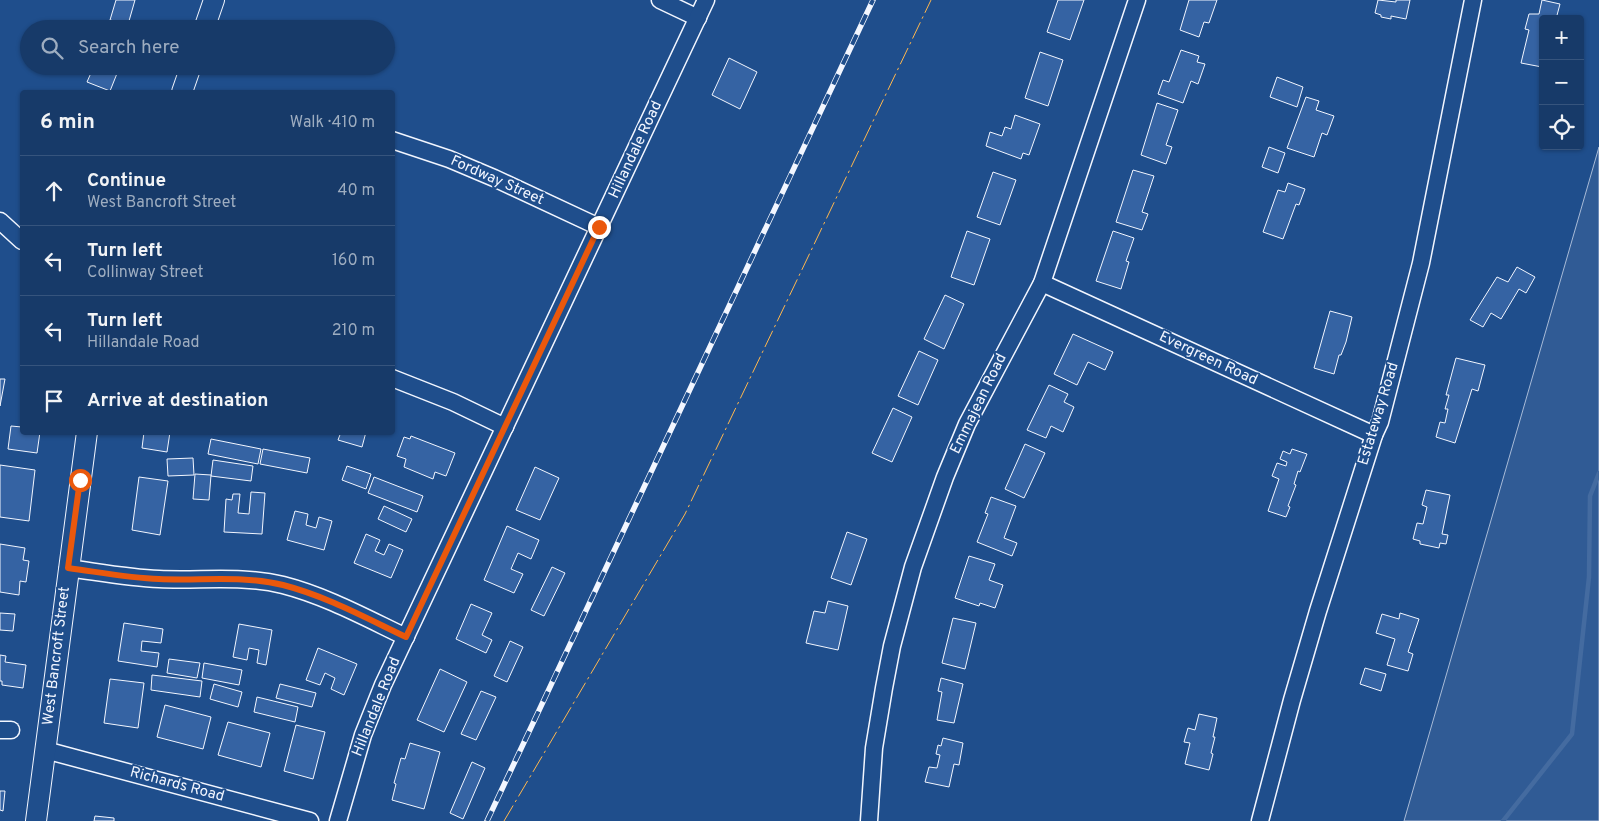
<!DOCTYPE html>
<meta charset="utf-8">
<style>
:root{--surface:#173a69;--page:#20416f;--text:#f1f3f6;--muted:#9eadc0;--line:#36547d}
body{margin:0;font-family:Overpass,sans-serif;background:var(--page);color:var(--text)}
.controls{position:absolute;right:15px;top:15px;display:grid;overflow:hidden;border-radius:5px;box-shadow:0 1px 4px #0004}
.controls button{width:45px;height:45px;display:grid;place-items:center;padding:0;border:0;border-bottom:1px solid var(--line);background:var(--surface);color:var(--text);font:25px sans-serif}
.stop{position:absolute;width:15px;height:15px;margin:-11px;border:4px solid #ea580c;border-radius:50%;background:#fff}
.stop.end{background:#ea580c;border-color:#fff;box-shadow:0 1px 5px #0008}
.list{margin:0;padding:0;list-style:none}
h2{display:flex;justify-content:space-between;align-items:center;height:65px;margin:0;padding:0 20px;font-size:21px}
h2 small{font-size:16px;font-weight:400;color:var(--muted)}
.list li{display:grid;grid-template-columns:32px 1fr auto;gap:15px;align-items:center;box-sizing:border-box;height:70px;padding:0 20px;border-top:1px solid var(--line)}
.list b{display:block;font-size:19px;white-space:nowrap}
.list p{margin:0;font-size:16px;white-space:nowrap;color:var(--muted)}
.list em{font-size:16px;font-style:normal;color:var(--muted)}
.icon{flex:none;width:28px;height:28px;fill:none;stroke:currentColor;stroke-width:2;stroke-linecap:round;stroke-linejoin:round}
.map{position:relative;flex:none;width:1599px;height:821px;overflow:hidden}
.search{position:absolute;background:var(--surface);box-shadow:0 1px 4px #0004;left:20px;top:20px;width:375px;height:55px;display:flex;align-items:center;gap:12px;box-sizing:border-box;padding:0 18px;border-radius:28px;color:var(--muted);font-size:19px}
.panel{position:absolute;background:var(--surface);box-shadow:0 1px 4px #0004;left:20px;top:90px;width:375px;height:345px;border-radius:5px}
.map>svg:first-child{display:block}
.built{fill:#305b95;stroke:#a8bbd7}
.lines{fill:none;stroke-linecap:round;stroke-linejoin:round}
.stream{stroke:#446ba0;stroke-width:4.5}
.building{fill:#3563a3;stroke:#f2f6ff}
.minor-casing{stroke:#f2f6ff;stroke-width:19}
.major-casing{stroke:#f2f6ff;stroke-width:22}
.minor{stroke:#1f4e8c;stroke-width:16}
.major{stroke:#1f4e8c;stroke-width:20}
.rail-casing{stroke:#f2f6ff;stroke-width:5.5}
.rail{stroke:#1f4e8c;stroke-width:4;stroke-dasharray:11;stroke-linecap:butt}
.power{stroke:#ffb74d;stroke-width:1;stroke-dasharray:18 4 2.5 4;stroke-linecap:butt}
.route{stroke:#ea580c;stroke-width:6}
.labels{text-anchor:middle;dominant-baseline:central;stroke-width:4;stroke-linejoin:round;paint-order:stroke}
.street-label{font-size:15px;fill:#f2f6ff;stroke:#1f4e8c}
</style>
<div class="map">
<svg width="1599" height="821" viewBox="0 0 1599 821">
<rect width="100%" height="100%" fill="#1f4e8c"/>
<path class="built" d="M1599,147V821H1404Z"/>
<g class="lines">
<path class="stream" d="M1503,821L1572,734L1589,577L1590,496L1599,473"/>
</g>
<g class="building">
<path d="M116,0H135L129,21L134,23L132,29H113L115,21L110,20Z"/>
<path d="M1058,0H1084L1070,40L1047,32Z"/>
<path d="M1189,0H1217L1209,23L1204,22L1199,37L1180,30Z"/>
<path d="M1378,0L1396,2V0H1410L1406,19L1391,16V19L1381,17V15L1375,13Z"/>
<path d="M1542,0L1560,4L1556,19H1543L1542,67L1521,63L1529,30L1525,29L1529,14H1539Z"/>
<path d="M1181,50L1199,56L1197,62L1205,64L1198,84L1191,81L1183,103L1158,94L1163,80L1169,82Z"/>
<path d="M1040,52L1063,60L1048,106L1025,98Z"/>
<path d="M729,58L757,72L740,109L712,95Z"/>
<path d="M94,66H120L110,91L87,82Z"/>
<path d="M1277,77L1303,87L1297,107L1270,97Z"/>
<path d="M1306,97L1319,101L1316,110L1334,116L1327,135L1322,133L1314,157L1287,148Z"/>
<path d="M1157,103L1178,110L1166,145L1172,147L1166,164L1141,155Z"/>
<path d="M1015,115L1040,124L1029,155L1023,153L1021,159L986,146L990,132L1002,136L1005,127L1011,129Z"/>
<path d="M1269,147L1285,153L1278,173L1262,167Z"/>
<path d="M1133,170L1154,176L1142,212L1148,214L1142,230L1116,222Z"/>
<path d="M993,172L1016,180L1000,225L977,217Z"/>
<path d="M1288,183L1305,189L1299,205L1296,204L1283,239L1263,232L1278,190L1285,192Z"/>
<path d="M967,231L990,239L974,285L951,277Z"/>
<path d="M1113,231L1134,238L1126,261L1129,262L1121,289L1096,281Z"/>
<path d="M1517,267L1535,277L1526,293L1519,289L1501,319L1491,313L1483,327L1470,320L1497,277L1508,282Z"/>
<path d="M945,295L964,304L944,349L924,339Z"/>
<path d="M1330,311L1352,317L1346,342L1341,355H1339L1334,374L1314,368Z"/>
<path d="M1073,334L1113,352L1105,370L1088,362L1077,385L1054,374Z"/>
<path d="M919,351L938,360L918,405L898,396Z"/>
<path d="M1456,358L1485,365L1478,391L1472,389L1455,443L1436,437L1440,422L1445,423L1448,409H1445L1449,395H1446Z"/>
<path d="M0,379H5L0,406Z"/>
<path d="M1049,385L1068,394L1064,402L1074,407L1063,432L1051,426L1046,438L1027,430Z"/>
<path d="M893,408L912,417L892,462L872,453Z"/>
<path d="M11,426L22,427V432H40L37,453L8,449Z"/>
<path d="M144,432H170L167,452L142,448Z"/>
<path d="M341,432H366L362,447L338,440Z"/>
<path d="M411,436L455,453L446,476L435,472L433,479L404,467L406,459L397,456L404,437L410,439Z"/>
<path d="M211,439L261,449L258,464L208,454Z"/>
<path d="M1025,444L1045,453L1024,498L1005,489Z"/>
<path d="M263,449L310,458L307,473L260,464Z"/>
<path d="M1292,449L1307,454L1300,472L1298,471L1294,484L1296,485L1288,506L1290,507L1286,517L1268,511L1279,479L1272,476L1277,463L1286,466L1287,462L1280,459L1283,451L1290,454Z"/>
<path d="M193,458L194,475L168,476L167,459Z"/>
<path d="M213,460L253,466L251,481L211,476Z"/>
<path d="M0,465L35,470L29,521L0,517Z"/>
<path d="M347,466L371,474L366,489L342,480Z"/>
<path d="M535,467L559,478L540,520L516,510Z"/>
<path d="M195,474L211,475L209,500L193,499Z"/>
<path d="M139,477L168,481L160,535L132,530Z"/>
<path d="M374,477L423,496L417,512L368,493Z"/>
<path d="M1426,490L1450,495L1442,534L1448,535L1446,544L1440,543L1439,548L1420,544V541L1413,539L1417,523L1423,524L1427,507L1422,505Z"/>
<path d="M251,492L265,493L262,534L224,532L226,499L232,500L233,494H240L238,513L249,514Z"/>
<path d="M991,497L1016,506L1004,538L1017,543L1012,556L977,542L988,514L985,513Z"/>
<path d="M384,506L412,519L406,532L378,519Z"/>
<path d="M295,511L308,514L306,525L316,528L319,517L332,521L324,550L287,540Z"/>
<path d="M507,526L539,540L531,559L518,553L511,569L523,574L514,593L484,580Z"/>
<path d="M847,532L867,539L851,585L831,578Z"/>
<path d="M366,534L380,540L375,551L384,555L389,544L403,550L391,578L354,563Z"/>
<path d="M0,544L25,548L23,560L29,561L26,582L20,581L19,595L0,592Z"/>
<path d="M969,556L995,564L989,580L1003,585L995,608L980,603L979,606L955,598Z"/>
<path d="M552,567L565,573L544,616L531,610Z"/>
<path d="M828,601L848,606L838,650L806,643L814,611L825,613Z"/>
<path d="M471,604L492,613L482,635L492,640L486,653L456,639Z"/>
<path d="M0,613L15,614L13,631L0,630Z"/>
<path d="M1400,613L1419,619L1408,652L1413,654L1408,671L1387,665L1395,639L1376,633L1382,614L1399,619Z"/>
<path d="M953,618L976,623L965,669L942,663Z"/>
<path d="M124,623L163,629L161,643L142,641L141,651L159,653L157,667L118,661Z"/>
<path d="M239,624L272,630L266,665L257,663L259,650L249,648L247,660L233,657Z"/>
<path d="M510,641L523,647L507,682L494,676Z"/>
<path d="M318,648L357,664L344,695L331,689L335,678L325,673L320,685L306,680Z"/>
<path d="M0,655L6,656L5,662L26,665L23,688L2,685V681H0Z"/>
<path d="M169,659L200,663L197,678L167,673Z"/>
<path d="M204,663L242,670L239,685L202,678Z"/>
<path d="M1365,668L1386,674L1381,691L1360,684Z"/>
<path d="M440,669L467,682L444,732L417,720Z"/>
<path d="M152,675L202,681L200,697L151,690Z"/>
<path d="M941,678L963,684L954,723L937,720L942,692L938,691Z"/>
<path d="M110,679L144,683L138,728L104,723Z"/>
<path d="M214,684L242,692L238,707L210,699Z"/>
<path d="M280,684L316,693L312,707L276,698Z"/>
<path d="M481,691L496,697L476,740L461,734Z"/>
<path d="M257,697L298,707L295,722L254,712Z"/>
<path d="M165,705L211,717L203,749L157,737Z"/>
<path d="M1199,714L1217,718L1213,737H1215L1211,753L1213,754L1209,770L1185,764L1190,743L1184,742L1188,728L1195,730Z"/>
<path d="M228,722L270,733L261,767L218,755Z"/>
<path d="M296,725L325,732L313,779L284,771Z"/>
<path d="M943,738L963,743L959,765L954,764L949,787L925,782L929,767L937,768L940,755L936,754L938,745L941,746Z"/>
<path d="M410,743L440,752L424,809L392,800L396,784L394,783L401,758L405,759Z"/>
<path d="M472,762L485,768L463,819L450,813Z"/>
<path d="M0,791H5L3,811L0,810Z"/>
<path d="M95,816L114,818V821H94Z"/>
</g>
<g class="lines">
<defs>
<g id="minor">
<path d="M660,0L698,18"/>
<path d="M392,140L449,159L494,178L599,227"/>
<path d="M0,221L22,241"/>
<path d="M1042,283L1374,435"/>
<path d="M392,378L453,402L505,427"/>
<path d="M68,568C98,572 129,578 159,579C200,581 243,575 283,585C326,596 366,618 406,637"/>
<path d="M0,730H11"/>
<path d="M45,750L310,821"/>
<path d="M338,821L363,735L383,685L706,0"/>
<path d="M869,821L874,748L884,688L892,646L913,567L945,477L967,424L1042,283L1137,0"/>
<path d="M1260,821L1292,700L1318,611L1374,435L1380,422L1421,263L1473,0"/>
</g>
<g id="major">
<path d="M204,29L214,0"/>
<path d="M182,92L191,66"/>
<path d="M36,821L87,432"/>
</g>
</defs>
<use href="#minor" class="minor-casing"/>
<use href="#major" class="major-casing"/>
<use href="#minor" class="minor"/>
<use href="#major" class="major"/>
<defs>
<path id="rail" d="M487,821L873,0"/>
</defs>
<use href="#rail" class="rail-casing"/>
<use href="#rail" class="rail"/>
<path class="power" d="M504,821L685,514L931,0"/>
</g>
<g class="lines">
<path class="route" d="M80,480L68,568C98,572 129,578 159,579C200,581 243,575 283,585C326,596 366,618 406,637L599,227"/>
</g>
<g class="labels">
<g class="street-label">
<text transform="translate(636 150) rotate(-65)">Hillandale Road</text>
<text transform="translate(497 181) rotate(24)">Fordway Street</text>
<text transform="translate(1208 359) rotate(25)">Evergreen Road</text>
<text transform="translate(979 404) rotate(-64)">Emmajean Road</text>
<text transform="translate(1379 414) rotate(-73)">Estateway Road</text>
<text transform="translate(57 656) rotate(-83)">West Bancroft Street</text>
<text transform="translate(377 707) rotate(-68)">Hillandale Road</text>
<text transform="translate(177 785) rotate(15)">Richards Road</text>
</g>
</g>
</svg>
<div class="controls">
<button>+</button>
<button>−</button>
<button><svg class="icon" aria-label="locate" viewBox="0 0 24 24"><circle cx="12" cy="12" r="6"/><path d="M12 2v4M12 18v4M2 12h4M18 12h4"/></svg></button>
</div>
<div class="stop" style="left:80px;top:480px"></div>
<div class="stop end" style="left:599px;top:227px"></div>
<div class="search"><svg class="icon" aria-label="search" viewBox="0 0 24 24"><circle cx="10" cy="10" r="6"/><path d="M15 15l6 6"/></svg>Search here</div>
<section class="panel">
<h2>6 min<small>Walk · 410 m</small></h2>
<ul class="list">
<li><svg class="icon" aria-label="ahead" viewBox="0 0 24 24"><path d="M12 20V5M6 11l6-6 6 6"/></svg><div><b>Continue</b><p>West Bancroft Street</p></div><em>40 m</em></li>
<li><svg class="icon" aria-label="left" viewBox="0 0 24 24"><path d="M17 20v-9H6M10 6l-5 5 5 5"/></svg><div><b>Turn left</b><p>Collinway Street</p></div><em>160 m</em></li>
<li><svg class="icon" aria-label="left" viewBox="0 0 24 24"><path d="M17 20v-9H6M10 6l-5 5 5 5"/></svg><div><b>Turn left</b><p>Hillandale Road</p></div><em>210 m</em></li>
<li><svg class="icon" aria-label="arrive" viewBox="0 0 24 24"><path d="M6 21V4h12l-3 4 3 4H6"/></svg><div><b>Arrive at destination</b></div></li>
</ul>
</section>
</div>
